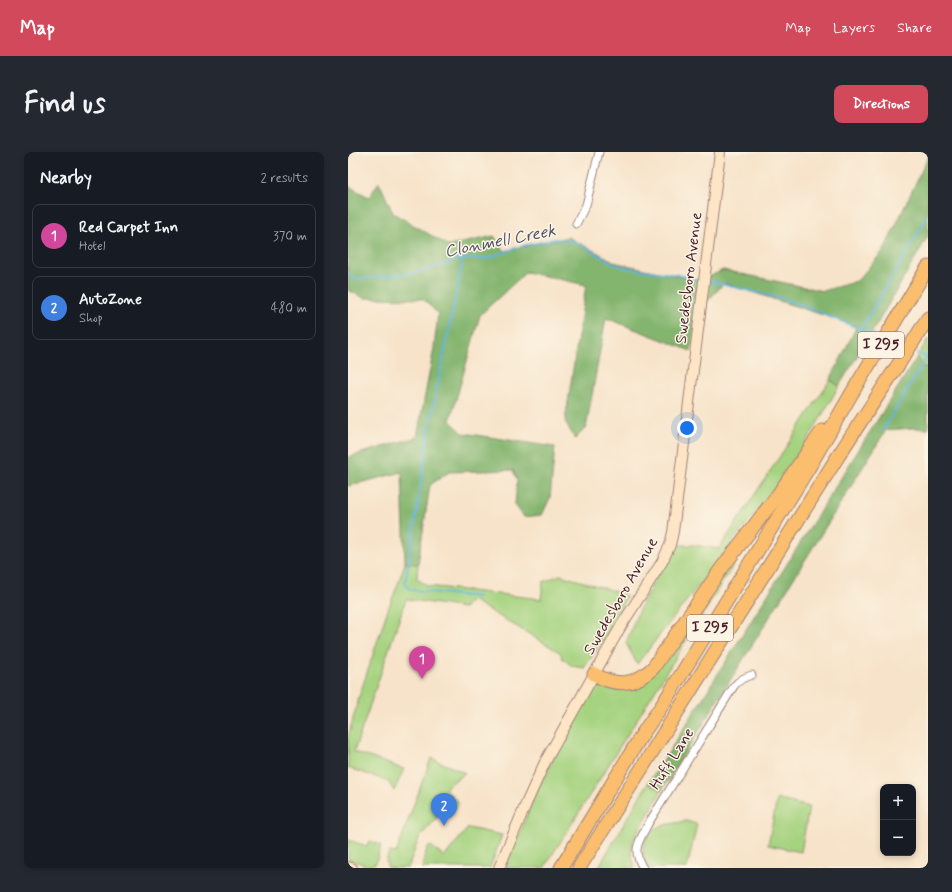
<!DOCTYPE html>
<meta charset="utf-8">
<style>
:root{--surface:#171b24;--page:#242831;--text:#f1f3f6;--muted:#9ea1a6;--line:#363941;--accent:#d1495b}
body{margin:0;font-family:Mynerve,sans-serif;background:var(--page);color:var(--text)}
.controls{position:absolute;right:12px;bottom:12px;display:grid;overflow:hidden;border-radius:8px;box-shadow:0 2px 6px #0003}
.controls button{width:36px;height:36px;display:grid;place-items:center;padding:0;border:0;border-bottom:1px solid var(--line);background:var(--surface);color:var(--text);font:20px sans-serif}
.you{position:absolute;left:339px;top:276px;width:14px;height:14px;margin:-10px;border:3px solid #fff;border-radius:50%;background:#1a73e8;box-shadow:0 0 0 6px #1a73e833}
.badge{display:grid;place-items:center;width:26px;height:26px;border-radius:50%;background:var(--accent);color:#fff;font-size:13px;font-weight:700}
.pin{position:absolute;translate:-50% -33px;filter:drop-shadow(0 1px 2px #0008)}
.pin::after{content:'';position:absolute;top:21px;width:14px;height:12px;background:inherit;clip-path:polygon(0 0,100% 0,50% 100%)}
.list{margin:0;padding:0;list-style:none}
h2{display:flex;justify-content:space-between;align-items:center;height:52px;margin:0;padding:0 16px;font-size:17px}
h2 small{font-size:13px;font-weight:400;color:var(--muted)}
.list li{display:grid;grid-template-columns:26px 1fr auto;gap:12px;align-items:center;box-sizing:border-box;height:64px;margin:0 8px 8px;padding:0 8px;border:1px solid var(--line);border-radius:8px}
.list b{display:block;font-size:15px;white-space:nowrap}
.list p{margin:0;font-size:13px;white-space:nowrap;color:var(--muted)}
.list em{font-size:13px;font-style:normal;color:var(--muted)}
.map{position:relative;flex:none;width:580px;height:716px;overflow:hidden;border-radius:8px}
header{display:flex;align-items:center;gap:24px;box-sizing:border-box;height:56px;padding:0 20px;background:var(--accent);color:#fff}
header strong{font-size:19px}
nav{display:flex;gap:22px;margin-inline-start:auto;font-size:14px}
.intro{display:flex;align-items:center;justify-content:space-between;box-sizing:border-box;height:96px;padding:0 24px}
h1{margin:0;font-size:28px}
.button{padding:10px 18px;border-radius:8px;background:var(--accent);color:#fff;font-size:14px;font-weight:700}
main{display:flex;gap:24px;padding:0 24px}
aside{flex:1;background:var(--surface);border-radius:8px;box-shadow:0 2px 6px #0003}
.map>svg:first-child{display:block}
.green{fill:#a6d380;stroke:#787956}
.forest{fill:#84b56e;stroke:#676a4c}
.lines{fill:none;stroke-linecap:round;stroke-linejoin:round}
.stream{stroke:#63b5de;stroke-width:2}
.street-casing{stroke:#a0817a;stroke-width:9}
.secondary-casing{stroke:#a0817a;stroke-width:12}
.highway-casing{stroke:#a0817a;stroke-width:15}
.street{stroke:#fff;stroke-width:7}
.secondary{stroke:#fde5c5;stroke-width:10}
.highway{stroke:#fabe6e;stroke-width:13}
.labels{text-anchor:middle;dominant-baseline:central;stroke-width:3;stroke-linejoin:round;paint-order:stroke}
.shield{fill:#fcf5e5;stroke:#7f5f63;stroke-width:1}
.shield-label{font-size:15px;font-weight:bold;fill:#4a1f2b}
.street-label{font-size:16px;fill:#4a1f2b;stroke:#fcf5e5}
.water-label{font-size:17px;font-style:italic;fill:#53546a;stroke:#fcf5e5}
</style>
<header>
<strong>Map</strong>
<nav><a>Map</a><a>Layers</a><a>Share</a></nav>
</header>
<div class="intro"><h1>Find us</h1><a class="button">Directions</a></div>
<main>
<aside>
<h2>Nearby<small>2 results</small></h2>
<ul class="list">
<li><span class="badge" style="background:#d1479c">1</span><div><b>Red Carpet Inn</b><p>Hotel</p></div><em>370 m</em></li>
<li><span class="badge" style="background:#3f7fe0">2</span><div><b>AutoZone</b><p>Shop</p></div><em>480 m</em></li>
</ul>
</aside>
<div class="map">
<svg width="580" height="716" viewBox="0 0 580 716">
<rect width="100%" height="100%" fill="#fcf5e5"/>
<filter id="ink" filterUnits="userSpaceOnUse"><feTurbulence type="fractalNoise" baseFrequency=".025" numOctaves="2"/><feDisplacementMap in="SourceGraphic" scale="8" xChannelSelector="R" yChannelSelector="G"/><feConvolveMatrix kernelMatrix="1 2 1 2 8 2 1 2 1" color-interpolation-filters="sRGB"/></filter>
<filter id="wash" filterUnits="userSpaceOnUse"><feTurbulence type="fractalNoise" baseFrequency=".012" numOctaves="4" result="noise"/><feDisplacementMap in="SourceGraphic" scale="16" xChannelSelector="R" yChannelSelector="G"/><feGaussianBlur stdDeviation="0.9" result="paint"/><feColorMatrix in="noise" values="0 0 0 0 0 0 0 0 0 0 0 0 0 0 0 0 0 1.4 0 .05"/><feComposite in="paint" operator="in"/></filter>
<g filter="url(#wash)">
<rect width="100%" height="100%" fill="#f7e3c9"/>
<g class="green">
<path d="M580,187V217L575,215L569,205Z"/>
<path d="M482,228L491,234L456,294L430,332L289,512L278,491L290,460L312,418L329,393H345L371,397Z"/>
<path d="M384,406L388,409L196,716H157L192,631L245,535L273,534L287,532Z"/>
<path d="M57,411L70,412L69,427L80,434L193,447L195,430L212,423L263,438L279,444L254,490L236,516L224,514L214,506L213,501L124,448L116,456L58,447L6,600L56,617L46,639L40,629L0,616V585L12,542L39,460L50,432Z"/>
<path d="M83,606L117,621L97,636L111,651L99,667L93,661L71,686L60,716H40L38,710L41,700L48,701Z"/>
<path d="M300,631L314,638L285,689L283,700L287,716H250Z"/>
<path d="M429,647L461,655L453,700L420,693Z"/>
<path d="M338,669L349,672L339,716H302C291,703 293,683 310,675C318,672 329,671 338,669Z"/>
<path d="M120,676L154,683L142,716H74L79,696L83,694L96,705Z"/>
<path d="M0,688L19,694L21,689L33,693L28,711L20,714L0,707Z"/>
</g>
<g class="forest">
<path d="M580,5V84L529,172L491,234L482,228L509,174L376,131L348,162L343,199L258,166L238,276L227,287L217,269L238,133L178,120L132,163L102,269L115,281L207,295L202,346L194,363L176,365L167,353L169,328L165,318L101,320L82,333L70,412L57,411L54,320L0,334V305L69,285L86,196L90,162L75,147L16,146L0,138V34L21,45L31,30L45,61L101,94L146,84L156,99L220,85L269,111L352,129L375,118L475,139L509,129L536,98Z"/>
<path d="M569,205L575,215L580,217V277L565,276L538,278L314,638L300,631L314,611Z"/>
</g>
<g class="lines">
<g class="stream">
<path d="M115,107L81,277L63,397L57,431L59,435L64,438L130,445"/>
<path d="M0,123L9,127H14L66,121L92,114L109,107H138L174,94L208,87L228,90L266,112L279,116L331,123L351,128"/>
<path d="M361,129L436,147L461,156L527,183"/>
<path d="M513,177L580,64"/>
<path d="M569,201L579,205"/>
<path d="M535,278L579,205"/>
</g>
</g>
</g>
<g filter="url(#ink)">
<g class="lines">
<defs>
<g id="street">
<path d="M228,72L238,53L251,0"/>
<path d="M295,716C283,697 291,690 300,672L386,534C391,528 396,525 404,523"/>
</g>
<g id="secondary">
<path d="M0,715L4,716"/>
<path d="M151,716L178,652L197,610L273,474L314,410L322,393L325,380L372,0"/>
</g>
<g id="highway">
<path d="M246,522C268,535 286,534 305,516L373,417L432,340L474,279"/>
<path d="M213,716L295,581L315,552L461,315L508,234L580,115"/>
<path d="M231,716L489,306C519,259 551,213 580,166"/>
</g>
</defs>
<use href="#street" class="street-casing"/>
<use href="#secondary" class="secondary-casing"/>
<use href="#highway" class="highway-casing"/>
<use href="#street" class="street"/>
<use href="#secondary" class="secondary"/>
<use href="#highway" class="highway"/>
</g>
</g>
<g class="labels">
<g class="shield">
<rect x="510" y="180" width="46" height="26" rx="3"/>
<rect x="339" y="463" width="46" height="26" rx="3"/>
</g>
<g class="shield-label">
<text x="533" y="193">I 295</text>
<text x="362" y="476">I 295</text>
</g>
<g class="street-label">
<text transform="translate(341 126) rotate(-83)">Swedesboro Avenue</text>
<text transform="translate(273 444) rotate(-60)">Swedesboro Avenue</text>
<text transform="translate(324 607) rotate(-58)">Huff Lane</text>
</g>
<g class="water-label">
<text transform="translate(152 89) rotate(-11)">Clonmell Creek</text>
</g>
</g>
</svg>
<div class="controls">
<button>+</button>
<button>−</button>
</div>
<div class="you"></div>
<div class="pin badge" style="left:74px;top:527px;background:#d1479c">1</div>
<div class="pin badge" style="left:96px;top:674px;background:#3f7fe0">2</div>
</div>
</main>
